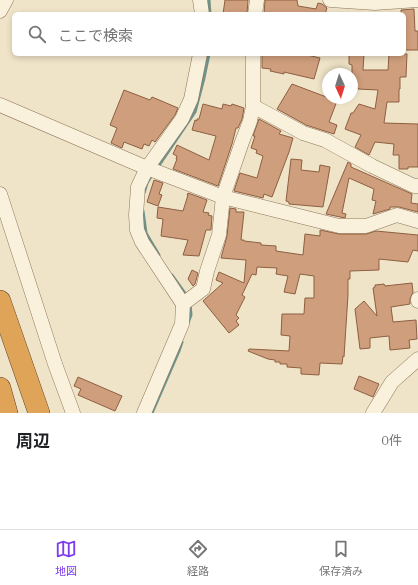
<!DOCTYPE html>
<html lang="ja">
<meta charset="utf-8">
<style>
:root{--surface:#fff;--page:#f2f2f2;--text:#202124;--muted:#757577;--line:#e0e0e0;--accent:#7c3aed}
body{margin:0;font-family:"IBM Plex Serif","Noto Sans JP",serif;background:var(--page);color:var(--text)}
.compass{position:absolute;left:322px;top:68px;width:36px;height:36px;border-radius:50%;background:var(--surface);box-shadow:0 2px 6px #0003;rotate:176deg}
.list{margin:0;padding:0;list-style:none}
h2{display:flex;justify-content:space-between;align-items:center;height:52px;margin:0;padding:0 16px;font-size:17px}
h2 small{font-size:13px;font-weight:400;color:var(--muted)}
.icon{flex:none;width:22px;height:22px;fill:none;stroke:currentColor;stroke-width:2;stroke-linecap:round;stroke-linejoin:round}
.map{position:relative;flex:none;width:418px;height:413px;overflow:hidden}
.search{position:absolute;background:var(--surface);box-shadow:0 2px 6px #0003;left:12px;right:12px;top:12px;height:44px;display:flex;align-items:center;gap:10px;box-sizing:border-box;padding:0 14px;border-radius:6px;color:var(--muted);font-size:15px}
.sheet{height:116px;background:var(--surface)}
nav{display:flex;justify-content:space-around;align-items:center;box-sizing:border-box;height:56px;border-top:1px solid var(--line);background:var(--surface);font-size:11px;color:var(--muted)}
nav a{display:grid;justify-items:center;gap:2px}
nav .on{color:var(--accent)}
.map>svg:first-child{display:block}
.lines{fill:none;stroke-linecap:round;stroke-linejoin:round}
.stream{stroke:#6f938a;stroke-width:3}
.building{fill:#cf9f7d;stroke:#8d5f41}
.minor-casing{stroke:#8d765c;stroke-width:15}
.highway-casing{stroke:#5b4430;stroke-width:22}
.minor{stroke:#faf1dc;stroke-width:14}
.highway{stroke:#e0a458;stroke-width:21}
</style>
<div class="map">
<svg width="418" height="413" viewBox="0 0 418 413">
<rect width="100%" height="100%" fill="#f0e4c8"/>
<g class="lines">
<g class="stream">
<path d="M209,0L210,14"/>
<path d="M158,167L195,112L204,78L209,54"/>
<path d="M144,193L147,183L152,175"/>
<path d="M143,211L146,233L159,255"/>
<path d="M172,275L187,296"/>
<path d="M188,323L191,315L190,303"/>
<path d="M152,413L179,351L182,342"/>
</g>
</g>
<g class="building">
<path d="M225,0H248L247,14H223Z"/>
<path d="M265,0H297L298,6L316,9L318,3L322,4L327,8L325,14H264Z"/>
<path d="M414,9L415,31H418V50H404V14H401V10Z"/>
<path d="M262,54H303L320,58L314,79L284,72V74L270,71L271,69L262,68Z"/>
<path d="M349,54H364L363,70H388L389,54H407L406,77H400V89H399V102H387L384,123L418,124V167H408V169H399V155H393L394,144L375,142L369,155L355,147L361,135L345,129L351,113H353L359,104L375,109L378,90L358,89V88H352V65L349,64Z"/>
<path d="M292,84L337,101L329,122L337,125L334,134L306,125L277,109Z"/>
<path d="M124,90L150,100L152,97L178,108L175,115L155,142L152,140L149,146L144,144L142,149L124,142L122,148L111,143L117,128L110,125Z"/>
<path d="M203,104L222,109L223,104L231,106L232,104L244,108L242,119L238,128H236L232,144L218,186L173,169L177,159H176L177,156L173,154L177,145L209,160L216,136L192,130L195,120L197,121V119H199Z"/>
<path d="M259,119L281,131L279,134L293,138L289,152L272,197L264,194L263,198L234,191L240,173L257,178L263,156L256,153L257,150L251,148L255,136H253Z"/>
<path d="M291,159L302,160L301,170L319,172L320,165L330,167L323,207L289,204V202L286,201Z"/>
<path d="M348,162L351,164V167L412,194L411,203L418,204V212L399,207H390V209L373,214L376,201L372,200L374,189L349,178L342,213L346,214L345,218L326,214Z"/>
<path d="M154,180L163,183L159,194L162,195L158,206L147,202Z"/>
<path d="M188,193L207,200L203,212L209,213L208,215L212,216L211,230H206L199,256L183,255L188,240L161,236L163,219L157,218L158,207L183,211L188,195H187Z"/>
<path d="M230,208L236,209V212H244L241,240H244V241L261,243V245L276,246V251L303,255L305,234L320,236V230L339,234H366L376,231L418,235V251L413,250L408,262L379,259V270L350,271V279H348V295L344,357L343,356L342,364L320,363L319,375L301,374V368L287,367V364H280V362H275V360L268,359L248,351L249,349L289,351L290,336L281,335L282,314H304L305,298H314V276L300,274L295,294L284,292L288,276L276,274L277,268L257,267L256,275L252,274L242,295L245,297L236,315L239,318L236,321L239,325L229,333L203,301L223,283L216,280L219,272L244,283L246,260L221,258L227,236Z"/>
<path d="M192,270L198,273L195,284L193,286L188,279Z"/>
<path d="M412,283L413,292L410,299V304L391,307L393,322L416,320L417,339L409,340L410,348L390,350L389,336L370,338V348L360,349L355,309L364,301L377,316L373,288L375,287V285L384,284L385,286Z"/>
<path d="M359,376L379,384L373,397L354,389Z"/>
<path d="M78,377L122,396L115,411L78,395L81,389L74,386Z"/>
</g>
<g class="lines">
<defs>
<g id="minor">
<path d="M200,0L202,14"/>
<path d="M330,0L375,3L418,0"/>
<path d="M0,11L6,0"/>
<path d="M255,14L257,0"/>
<path d="M0,105L147,168L223,197L339,226H366L397,215L418,221"/>
<path d="M253,106L303,133L325,140L372,166L414,186H418"/>
<path d="M0,194L55,364L73,413"/>
<path d="M418,299V301"/>
<path d="M183,304L142,242L137,230L136,215L138,187L147,168L182,119L191,99L200,54"/>
<path d="M144,413L182,324L183,304L203,289L207,271L219,235L223,197L242,142L250,121L253,106V54"/>
<path d="M373,413L392,382L418,359"/>
</g>
<g id="highway">
<path d="M0,301L39,413"/>
<path d="M0,388L7,413"/>
</g>
</defs>
<use href="#minor" class="minor-casing"/>
<use href="#highway" class="highway-casing"/>
<use href="#minor" class="minor"/>
<use href="#highway" class="highway"/>
</g>
</svg>
<svg class="compass" viewBox="-18 -18 36 36"><path d="M0-13l5 13h-10z" fill="#e53935"/><path d="M0 13l5-13h-10z" fill="#757577"/></svg>
<div class="search"><svg class="icon" aria-label="search" viewBox="0 0 24 24"><circle cx="10" cy="10" r="6"/><path d="M15 15l6 6"/></svg>ここで検索</div>
</div>
<section class="sheet">
<h2>周辺<small>0件</small></h2>
<ul class="list">
</ul>
</section>
<nav>
<a class="on"><svg class="icon" aria-label="map" viewBox="0 0 24 24"><path d="M3 6l6-2 6 2 6-2v14l-6 2-6-2-6 2zM9 4v14M15 6v14"/></svg>地図</a>
<a><svg class="icon" aria-label="directions" viewBox="0 0 24 24"><path d="M12 3l9 9-9 9-9-9zM9 14v-3h6M13 9l2 2-2 2"/></svg>経路</a>
<a><svg class="icon" aria-label="saved" viewBox="0 0 24 24"><path d="M7 4h10v16l-5-4-5 4z"/></svg>保存済み</a>
</nav>
